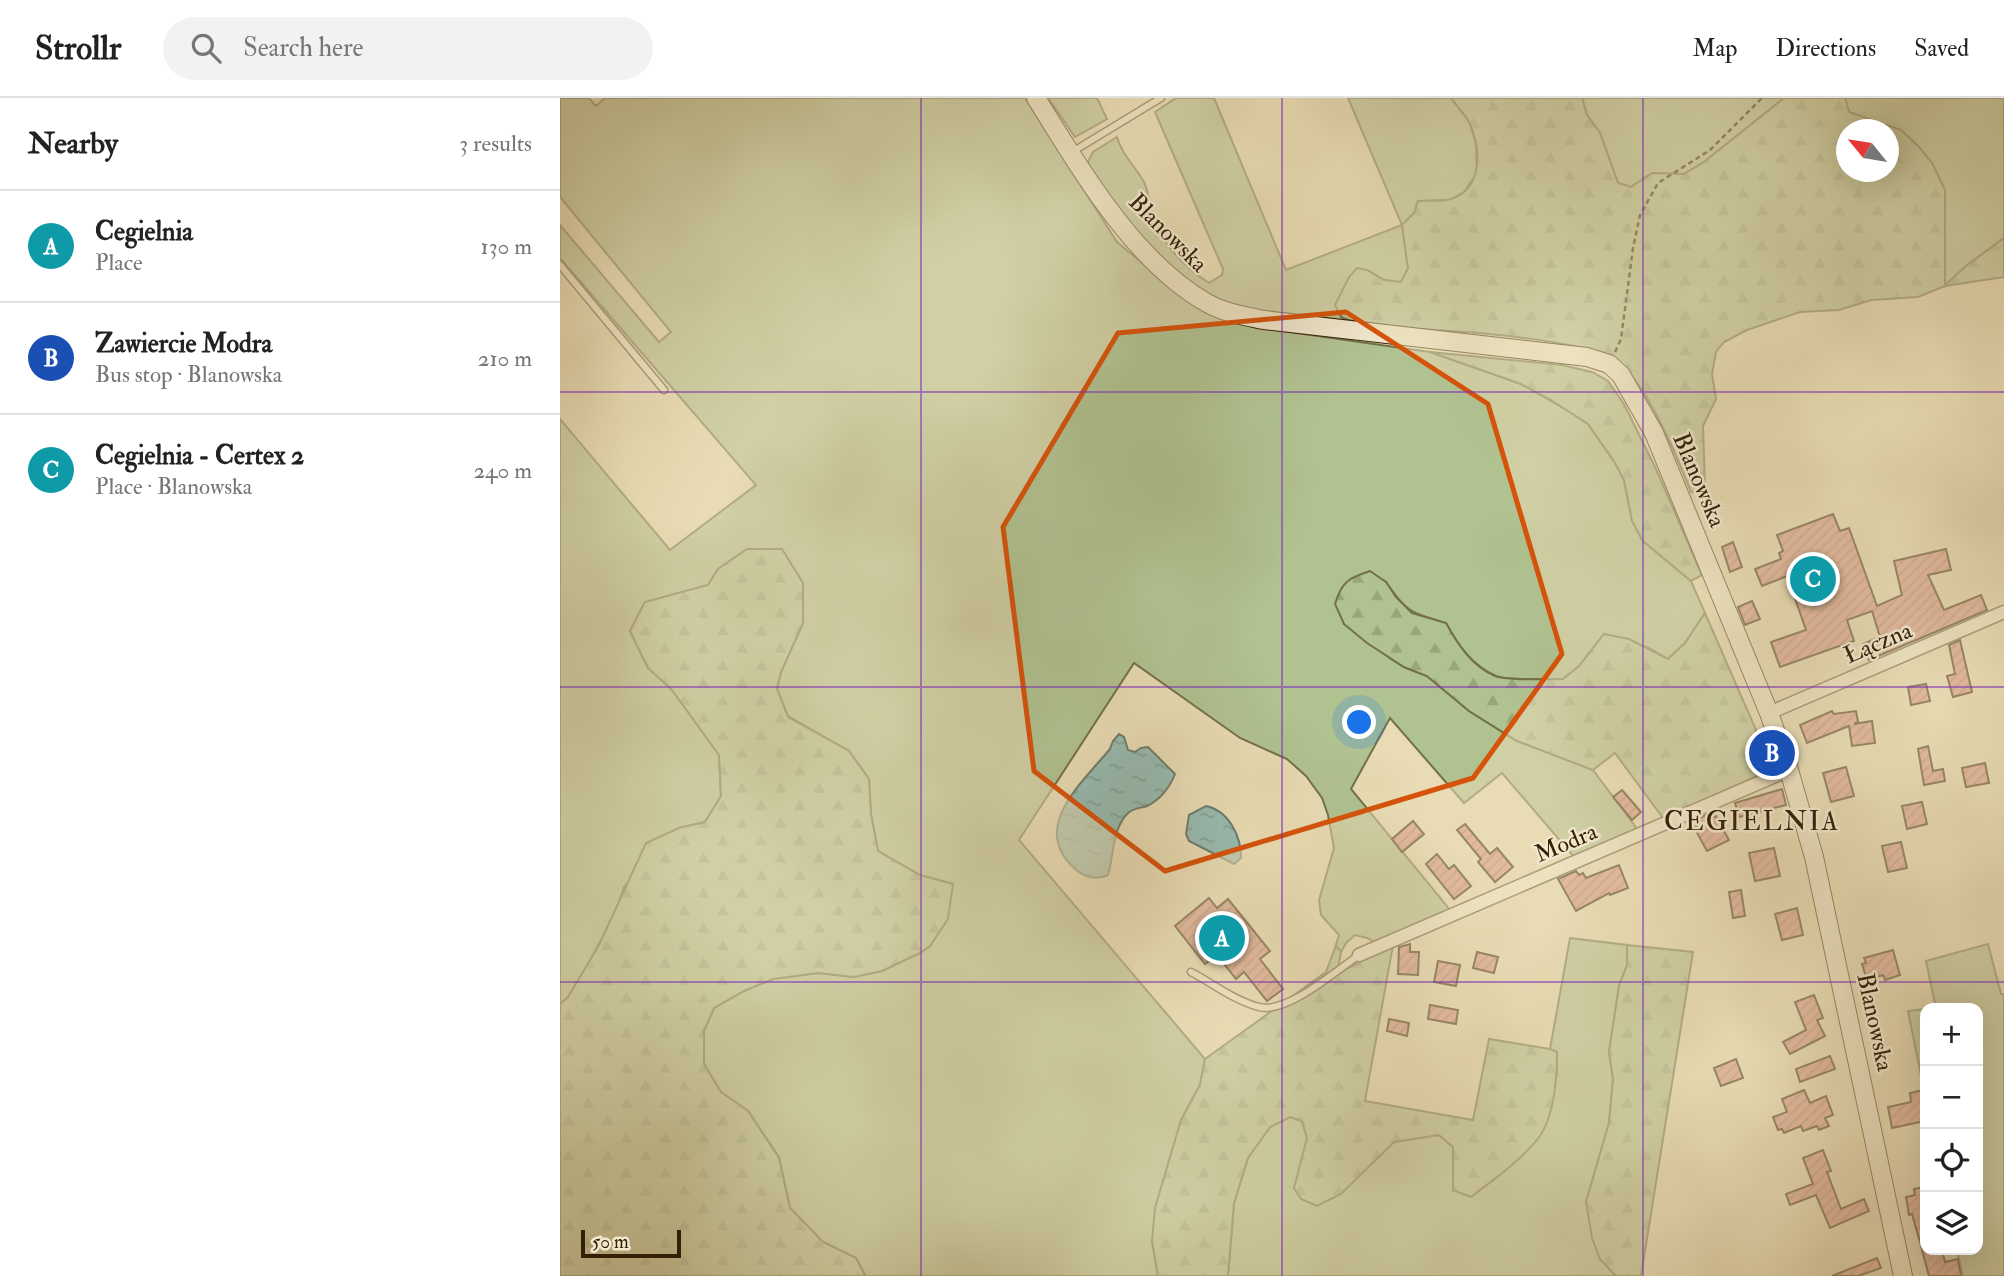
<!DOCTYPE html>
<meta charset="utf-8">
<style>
:root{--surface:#fff;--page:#f2f2f2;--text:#222;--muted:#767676;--line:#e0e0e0;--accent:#d93025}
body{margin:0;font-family:"IM FELL Double Pica",serif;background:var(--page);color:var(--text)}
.controls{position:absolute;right:21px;bottom:21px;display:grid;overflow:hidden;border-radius:14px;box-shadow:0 7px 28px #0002}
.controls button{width:63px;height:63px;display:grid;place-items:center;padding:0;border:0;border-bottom:2px solid var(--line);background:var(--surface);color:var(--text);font:35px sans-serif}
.compass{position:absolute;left:1276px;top:21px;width:63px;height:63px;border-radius:50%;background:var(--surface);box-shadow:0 7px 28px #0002;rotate:300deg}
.scale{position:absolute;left:21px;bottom:18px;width:100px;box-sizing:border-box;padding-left:7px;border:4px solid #342005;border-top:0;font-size:19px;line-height:24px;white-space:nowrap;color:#342005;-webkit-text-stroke:5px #f1e8ce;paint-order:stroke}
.you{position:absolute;left:800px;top:625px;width:24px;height:24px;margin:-18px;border:5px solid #fff;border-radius:50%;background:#1a73e8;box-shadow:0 0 0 10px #1a73e833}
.badge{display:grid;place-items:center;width:46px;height:46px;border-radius:50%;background:var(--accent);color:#fff;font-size:23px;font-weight:700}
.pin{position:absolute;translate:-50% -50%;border:4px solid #fff;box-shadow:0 2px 7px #0006}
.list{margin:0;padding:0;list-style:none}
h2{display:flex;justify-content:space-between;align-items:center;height:91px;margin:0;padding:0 28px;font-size:30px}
h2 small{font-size:23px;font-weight:400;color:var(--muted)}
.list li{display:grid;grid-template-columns:46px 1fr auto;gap:21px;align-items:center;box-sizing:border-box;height:112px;padding:0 28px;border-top:2px solid var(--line)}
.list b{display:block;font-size:26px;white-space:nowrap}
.list p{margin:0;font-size:23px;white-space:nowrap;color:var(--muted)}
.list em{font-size:23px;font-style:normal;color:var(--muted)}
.icon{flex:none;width:38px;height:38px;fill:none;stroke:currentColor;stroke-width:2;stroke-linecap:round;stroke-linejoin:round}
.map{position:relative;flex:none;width:1444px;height:1178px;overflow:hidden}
header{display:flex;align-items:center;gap:42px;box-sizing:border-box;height:98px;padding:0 35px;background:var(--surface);border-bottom:2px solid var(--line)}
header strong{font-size:33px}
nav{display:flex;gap:38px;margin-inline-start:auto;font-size:24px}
.search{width:490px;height:63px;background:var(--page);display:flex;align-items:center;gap:18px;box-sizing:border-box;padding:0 24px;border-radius:38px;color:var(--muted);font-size:26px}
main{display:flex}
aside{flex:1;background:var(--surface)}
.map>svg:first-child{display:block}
.green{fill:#b1c291;stroke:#72714b;stroke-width:2}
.forest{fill:url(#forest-firs);stroke:#72714b;stroke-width:2;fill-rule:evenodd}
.water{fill:url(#water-ripples);stroke:#6f7d6c;stroke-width:2}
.building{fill:url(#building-hatch);stroke:#342005;stroke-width:2}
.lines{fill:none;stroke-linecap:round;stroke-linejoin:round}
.lane-casing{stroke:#614f31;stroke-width:9}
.street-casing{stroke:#614f31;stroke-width:15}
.secondary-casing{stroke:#342005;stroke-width:20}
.path{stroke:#342005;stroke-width:2.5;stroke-dasharray:5 3.5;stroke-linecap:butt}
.lane{stroke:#f1e8ce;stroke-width:6}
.street{stroke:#f1e8ce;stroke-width:12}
.secondary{stroke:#f1e8ce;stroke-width:18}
.marked{fill:none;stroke:#d6530b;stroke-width:5;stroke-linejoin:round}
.grid{fill:none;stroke:#7b2cbf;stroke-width:2;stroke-opacity:0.55}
.labels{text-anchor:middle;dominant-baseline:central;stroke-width:5;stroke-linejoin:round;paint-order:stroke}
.street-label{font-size:24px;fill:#342005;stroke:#f1e8ce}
.neighbourhood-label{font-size:26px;letter-spacing:2px;fill:#342005;stroke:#f1e8ce}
</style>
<header>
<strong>Strollr</strong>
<div class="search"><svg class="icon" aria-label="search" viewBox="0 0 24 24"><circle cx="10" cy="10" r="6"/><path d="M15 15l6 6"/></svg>Search here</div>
<nav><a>Map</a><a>Directions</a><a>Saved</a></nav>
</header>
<main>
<aside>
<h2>Nearby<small>3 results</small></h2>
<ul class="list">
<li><span class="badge" style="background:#0f9aa8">A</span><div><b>Cegielnia</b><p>Place</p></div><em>130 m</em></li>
<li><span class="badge" style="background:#1a4fb4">B</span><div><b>Zawiercie Modra</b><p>Bus stop · Blanowska</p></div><em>210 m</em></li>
<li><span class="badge" style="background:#0f9aa8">C</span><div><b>Cegielnia - Certex 2</b><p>Place · Blanowska</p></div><em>240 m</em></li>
</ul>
</aside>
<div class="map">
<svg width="1444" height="1178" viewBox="0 0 1444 1178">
<defs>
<pattern id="forest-firs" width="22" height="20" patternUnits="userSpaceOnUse" patternTransform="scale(1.75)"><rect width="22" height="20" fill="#b1c291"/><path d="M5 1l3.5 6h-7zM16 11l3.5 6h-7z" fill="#99a67c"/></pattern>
<pattern id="water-ripples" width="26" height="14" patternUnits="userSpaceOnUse" patternTransform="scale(1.75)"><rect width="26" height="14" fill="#97bbb0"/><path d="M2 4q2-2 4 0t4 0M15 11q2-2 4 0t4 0" fill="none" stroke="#83a096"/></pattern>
<pattern id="building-hatch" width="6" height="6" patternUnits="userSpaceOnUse" patternTransform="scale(1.75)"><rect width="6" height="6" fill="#db9183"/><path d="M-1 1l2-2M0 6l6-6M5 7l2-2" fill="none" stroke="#b27669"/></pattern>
</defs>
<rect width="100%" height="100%" fill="#e9dcb4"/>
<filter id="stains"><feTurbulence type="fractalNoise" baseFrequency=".00286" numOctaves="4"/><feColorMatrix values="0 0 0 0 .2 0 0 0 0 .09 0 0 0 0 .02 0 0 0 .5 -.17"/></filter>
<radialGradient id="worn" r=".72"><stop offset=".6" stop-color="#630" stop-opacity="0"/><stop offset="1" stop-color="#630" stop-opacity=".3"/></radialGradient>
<g class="green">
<path d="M0,0H29L36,8L45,0H465L557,144L593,174L650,215L670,223L694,229L870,254L961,286L1010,314L1028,326L1055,365L1064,382L1072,423L1083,443L1131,483L1145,515L1125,545L1108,561L1089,550L1044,536L1019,568L1003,581C988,581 948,583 936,578C912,568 898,547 886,525C852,515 847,515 826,484L784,526L831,561L844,569L867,578L909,613L957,643L1033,672L1078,732L1015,760L942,675L904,705L830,620L791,691L891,813L816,845L807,840L795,837L786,845L781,854L776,847L779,837L761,817L759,802L774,750L768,717L762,700L746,678L727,661L680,640L574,565L459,742L645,961L640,987L621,1022L592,1143L598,1178H306L296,1160L263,1144L230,1110L219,1059L188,1013L161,994L144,966V933L154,910L184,893L213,881L258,875L294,879L322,873L360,855L370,848L393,786L360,777L318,753L311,716L309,681L289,653L228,618L217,590L221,574L243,525V485L221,451L158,471L148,487L85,504L70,533L88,570L112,592L159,657L161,698L145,724L119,730L64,789L54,818L25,872L8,899L0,906V321L110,452L196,387L0,160V127L99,244L111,234L0,99Z"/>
<path d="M488,0H537L547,21L515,39Z"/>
<path d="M616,0H654L726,172L842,127L788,0H891L909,23L916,46L917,75L904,94L890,102L858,103L854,115L842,127L848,170L841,185L824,182L807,172L797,227C757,221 683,217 649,197C601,168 567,120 532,77L527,66L533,54L557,39C562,57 575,68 584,84C589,94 589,106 592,116C601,145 624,169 649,185L662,177L663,171L595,14Z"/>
<path d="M1022,0H1224L1144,64L1124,76L1092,75L1071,89L1058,85L1040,35L1027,17Z"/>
<path d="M1285,0H1444V140L1406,168L1385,188V92L1372,65L1359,49L1341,32L1289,14Z"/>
<path d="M1010,840L1067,847V867L1059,888L1049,954L1053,981L1049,1025L1026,1104L1040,1161L1056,1178H668L674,1105L688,1060L710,1029L730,1019L742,1023L747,1040L809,1066L834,1044L879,1037L893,1049V1092L997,977V954L990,951Z"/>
<path d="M1428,846L1441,896H1444V1178H1403L1397,1152H1418V910H1376L1366,863Z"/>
<path d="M1365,911V997L1348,913Z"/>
</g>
<g class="forest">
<path d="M891,0H1022L1027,17L1040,35L1058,85L1071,89L1092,75L1124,76L1144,64L1224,0H1285L1289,14L1341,32L1359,49L1372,65L1385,92V187L1406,168L1444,140V179L1385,188L1358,199L1311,202L1279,212L1240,214L1187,232L1164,244L1156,254L1152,276L1156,301L1143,328L1145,389L1139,395L1131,394C1115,355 1090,291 1058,264C1034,243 912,234 875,232C844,230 809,232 781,219L775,207L789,179L797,170L807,172L824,182L841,184L848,170L842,127L854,115L858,103C868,102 882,104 891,101C923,91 921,51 910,26C906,17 897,9 891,0ZM1286,32H1328V74H1286Z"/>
<path d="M870,254L1002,267L1032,274L1048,283L1064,306L1096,371L1142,477L1131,483L1083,443L1072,423L1064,382L1055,365L1028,326L991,302L961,286Z"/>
<path d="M187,451H222L243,485V525L221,574L217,591L228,619L289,653L309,681L311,716L318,753L360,777L393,786L388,821L370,848L360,855L322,873L294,879L258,875L213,881L184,893L154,910L144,933V966L161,994L188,1013L219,1060L230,1110L263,1144L296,1160L305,1178H0V906L8,899L39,847L86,745L119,730L145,724L161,698L159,657L112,592L88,570L70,533L85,504L148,487L158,471Z"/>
<path d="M810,473L826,484L836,499L852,515L886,525C898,547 912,568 935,578C948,583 988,581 1003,581L1019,568L1044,536L1069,541L1108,561L1125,545L1145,515L1213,671L1103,720L1055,655L1033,672L957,643L909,613L867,578L844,569L807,545L784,526L775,506C782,483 789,480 810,473Z"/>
<path d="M776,847L781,854L777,876L833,847L805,1003L913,1022L929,941L990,951L997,954C997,980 995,1015 980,1038C963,1061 933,1082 911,1099L893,1092V1049L879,1037L834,1044L781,1096L757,1108L741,1101L734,1090L747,1040L742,1023L730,1019L710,1029L688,1060L674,1105L668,1178H598L592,1143L595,1110L621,1022L640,987L645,961L766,874Z"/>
<path d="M1067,847L1133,854L1081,1178H1056L1040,1161L1032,1140L1026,1104L1049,1025L1053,981L1049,954L1059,888L1067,867Z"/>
</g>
<g class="water">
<path d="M559,636L564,639L568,652L575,654L581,650L588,649L615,676C610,689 600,702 587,708C579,711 574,709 567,716C552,732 554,757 548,777C535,783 524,779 514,770C469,729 524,683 550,651L553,643Z"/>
<path d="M646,708C669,713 681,738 681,760L674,766L629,743L626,736L629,717Z"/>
</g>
<g class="building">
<path d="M1273,416L1280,433L1289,430L1317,508L1342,497L1334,463L1386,451L1391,472L1368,477L1384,512L1421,497L1427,512L1309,562L1303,546L1320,539L1312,513L1287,522L1294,543L1220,569L1211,544L1246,532L1227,478L1202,488L1195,471L1221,461L1219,455L1223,453L1217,437Z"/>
<path d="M1173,444L1182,469L1170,474L1162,449Z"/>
<path d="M1192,503L1200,521L1185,527L1178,509Z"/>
<path d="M1400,542L1412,594L1393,599L1387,578L1395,576L1389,547Z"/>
<path d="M1366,586L1370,603L1351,607L1348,589Z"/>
<path d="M1272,613L1274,616L1296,613L1298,624L1294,626L1312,623L1315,645L1292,648L1289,628L1247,645L1240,627Z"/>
<path d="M1368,648L1373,673L1383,671L1385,683L1364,687L1358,651Z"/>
<path d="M1425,665L1429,685L1406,689L1402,670Z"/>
<path d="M1286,669L1294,698L1271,704L1263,675Z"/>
<path d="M1222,691L1226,707L1179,719L1175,705Z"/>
<path d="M1062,692L1081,714L1072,722L1053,699Z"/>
<path d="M1362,704L1367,726L1347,731L1342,708Z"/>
<path d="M1148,716L1150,721L1156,718L1169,742L1147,753L1134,729L1140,727L1137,721Z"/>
<path d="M853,723L864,736L842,754L832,741Z"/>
<path d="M905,726L930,756L937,750L953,769L935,784L918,764L921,761L897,732Z"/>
<path d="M1341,744L1347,770L1328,774L1322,748Z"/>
<path d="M1214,750L1220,778L1195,783L1189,755Z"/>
<path d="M877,756L889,771L894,767L911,788L894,801L866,766Z"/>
<path d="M1059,767L1068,790L1050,797L1049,795L1016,813L998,781L1016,773L1019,777L1023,775L1026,780Z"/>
<path d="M1181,792L1185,818L1173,820L1169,794Z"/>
<path d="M649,800L657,810L668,801L710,853L700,861L723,891L707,903L684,874L676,881L657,857L645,866L615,828Z"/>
<path d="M1237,810L1243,837L1222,842L1215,816Z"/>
<path d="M850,846V854H859L858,877L838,876L839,849Z"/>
<path d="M1333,852L1340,877L1325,882L1323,877L1307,882L1302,866L1306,865L1304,860Z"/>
<path d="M917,854L938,859L934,875L913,870Z"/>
<path d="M878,863L900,867L896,888L874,884Z"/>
<path d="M1254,897L1263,920L1257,922L1265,938L1230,956L1223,944L1246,932L1235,904Z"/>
<path d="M870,907L898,912L896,926L868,921Z"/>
<path d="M829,921L849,925L847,938L827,933Z"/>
<path d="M1270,958L1275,971L1240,984L1236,971Z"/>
<path d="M1176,961L1183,980L1161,988L1154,970Z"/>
<path d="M1244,992L1250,1005L1266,998L1273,1017L1265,1020L1269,1028L1259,1032L1257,1028L1243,1033L1241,1028L1224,1035L1222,1031L1218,1032L1213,1019L1227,1014L1222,1001Z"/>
<path d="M1363,992L1365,1023L1332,1030L1328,1009L1351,1004L1350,995Z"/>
<path d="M1263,1052L1271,1073L1267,1074L1281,1111L1304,1101L1309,1113L1270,1130L1256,1097L1230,1107L1226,1096L1253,1086L1243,1060Z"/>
<path d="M1364,1089L1365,1151H1362L1352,1116L1349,1117L1346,1099L1355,1097L1354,1091Z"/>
<path d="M1362,1152H1382L1385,1164L1398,1161L1401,1178H1369Z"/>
<path d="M1317,1160L1321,1170L1298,1178H1272Z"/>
</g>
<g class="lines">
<defs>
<g id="lane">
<path d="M512,54L601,0"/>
<path d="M0,167L104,292"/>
<path d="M631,874C652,885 675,903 699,909C727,916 776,873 799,857"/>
</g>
<g id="street">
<path d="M1209,615L1444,514"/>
<path d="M799,857L1229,672"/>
</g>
<path id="secondary" d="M476,0C520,70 573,163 647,205C665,215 684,218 704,222L1027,259L1049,266L1061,277L1094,335L1209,615L1229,672L1254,759L1343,1178"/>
</defs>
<use href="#lane" class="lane-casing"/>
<use href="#street" class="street-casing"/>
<use href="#secondary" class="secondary-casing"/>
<path class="path" d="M1055,254L1061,241L1073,150L1080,117L1098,85L1150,52L1202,0"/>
<use href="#lane" class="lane"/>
<use href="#street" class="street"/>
<use href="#secondary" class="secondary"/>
</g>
<path d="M0 0H1444V1178H0ZM786,214L928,306L1002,556L913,680L605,773L474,673L443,429L558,235Z" fill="#e9dcb4" fill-opacity=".55" fill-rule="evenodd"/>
<path class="marked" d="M786,214L928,306L1002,556L913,680L605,773L474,673L443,429L558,235Z"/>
<path class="grid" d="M361,0V1178M722,0V1178M1083,0V1178M0,294H1444M0,589H1444M0,884H1444"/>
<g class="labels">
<g class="street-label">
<text transform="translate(608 135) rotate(45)">Blanowska</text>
<text transform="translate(1139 382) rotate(67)">Blanowska</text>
<text transform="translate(1318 545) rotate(-23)">Łączna</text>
<text transform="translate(1006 745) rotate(-23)">Modra</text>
<text transform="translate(1315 924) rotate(78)">Blanowska</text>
</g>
<g class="neighbourhood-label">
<text x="1192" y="724">CEGIELNIA</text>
</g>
</g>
<rect width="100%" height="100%" filter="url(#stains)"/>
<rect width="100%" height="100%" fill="url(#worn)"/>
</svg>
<div class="controls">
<button>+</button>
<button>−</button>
<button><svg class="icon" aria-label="locate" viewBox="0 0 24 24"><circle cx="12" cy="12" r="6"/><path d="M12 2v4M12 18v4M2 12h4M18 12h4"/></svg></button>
<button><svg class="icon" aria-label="layers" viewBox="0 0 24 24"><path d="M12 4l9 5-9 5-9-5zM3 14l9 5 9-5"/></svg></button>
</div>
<svg class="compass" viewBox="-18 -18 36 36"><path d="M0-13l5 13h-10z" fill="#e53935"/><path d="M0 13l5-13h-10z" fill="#767676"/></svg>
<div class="scale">50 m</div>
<div class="you"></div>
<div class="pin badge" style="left:662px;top:840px;background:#0f9aa8">A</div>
<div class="pin badge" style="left:1212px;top:655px;background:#1a4fb4">B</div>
<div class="pin badge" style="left:1253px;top:481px;background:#0f9aa8">C</div>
</div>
</main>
